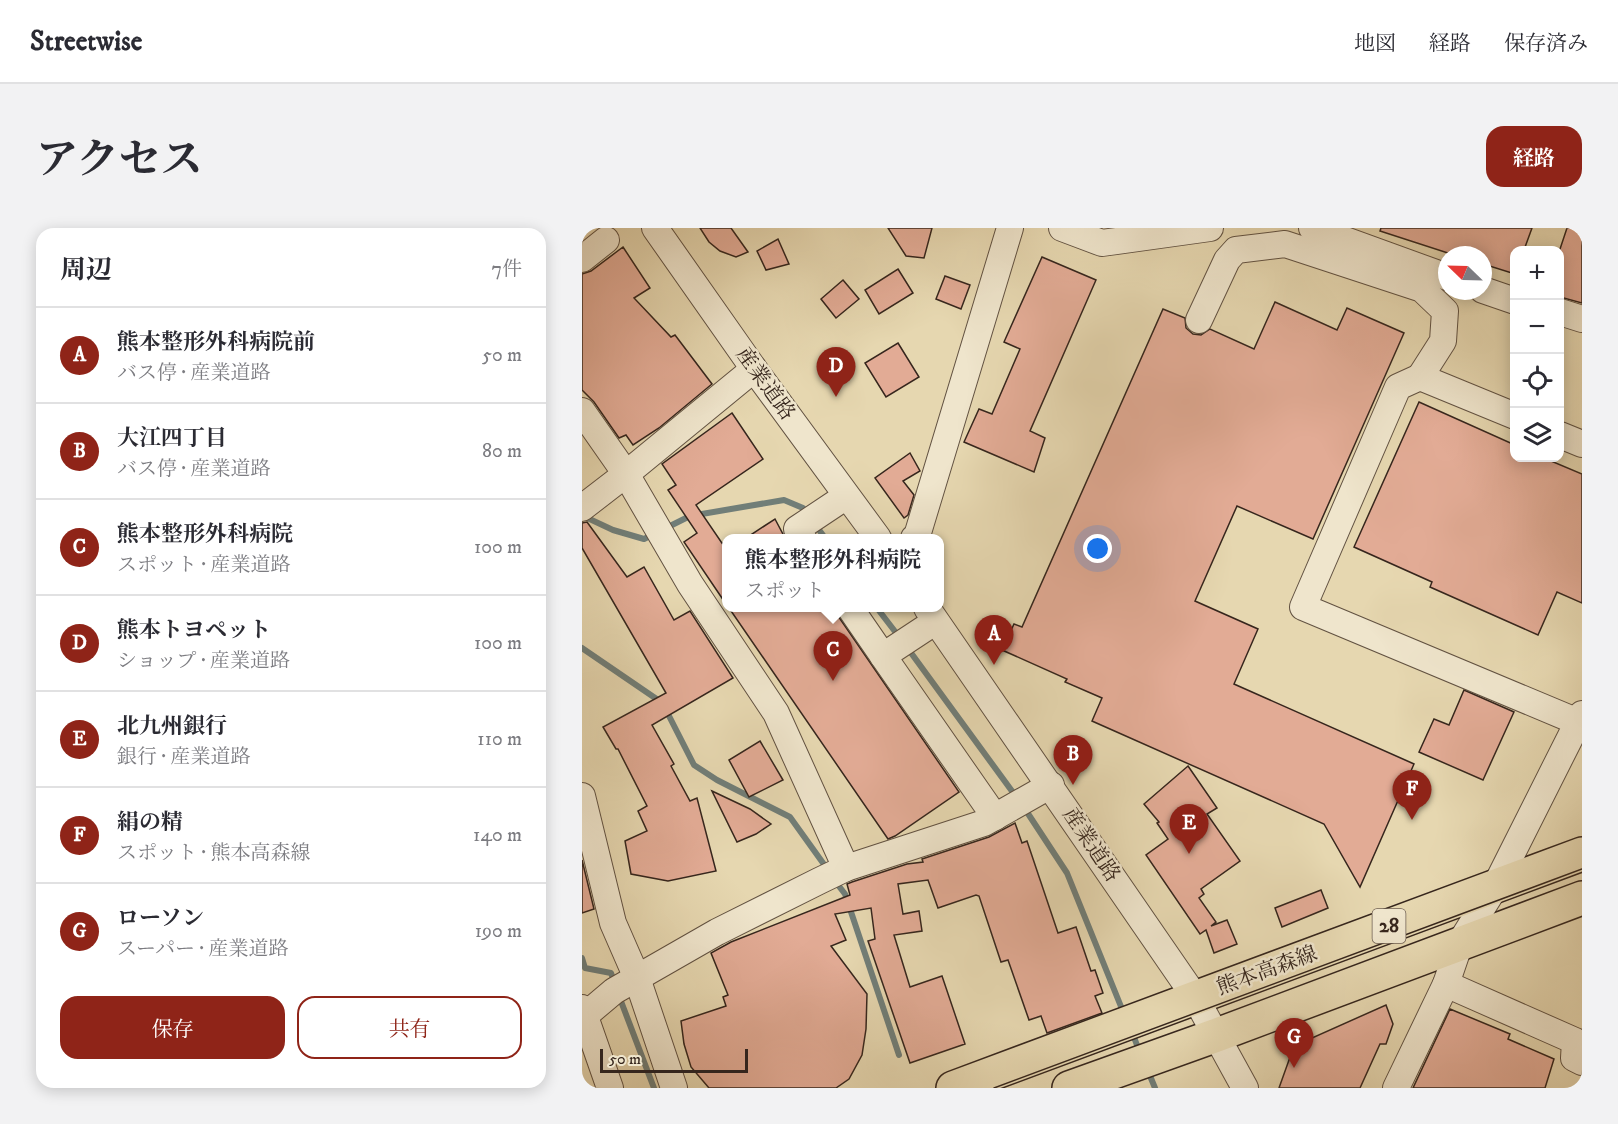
<!DOCTYPE html>
<html lang="ja">
<meta charset="utf-8">
<style>
:root{--surface:#fff;--page:#f2f2f3;--text:#2b2b33;--muted:#7c7c81;--line:#e1e1e2;--accent:#8f2418}
body{margin:0;font-family:"IM FELL DW Pica","Noto Serif JP",serif;background:var(--page);color:var(--text)}
.controls{position:absolute;right:18px;top:18px;display:grid;overflow:hidden;border-radius:12px;box-shadow:0 3px 15px #0003}
.controls button{width:54px;height:54px;display:grid;place-items:center;padding:0;border:0;border-bottom:2px solid var(--line);background:var(--surface);color:var(--text);font:30px sans-serif}
.compass{position:absolute;left:856px;top:18px;width:54px;height:54px;border-radius:50%;background:var(--surface);box-shadow:0 3px 15px #0003;rotate:293deg}
.scale{position:absolute;left:18px;bottom:15px;width:148px;box-sizing:border-box;padding-left:6px;border:3px solid #36261d;border-top:0;font-size:16px;line-height:21px;white-space:nowrap;color:#36261d;-webkit-text-stroke:4px #efe5cc;paint-order:stroke}
.you{position:absolute;left:516px;top:321px;width:21px;height:21px;margin:-15px;border:4px solid #fff;border-radius:50%;background:#1a73e8;box-shadow:0 0 0 9px #1a73e833}
.badge{display:grid;place-items:center;width:39px;height:39px;border-radius:50%;background:var(--accent);color:#fff;font-size:20px;font-weight:700}
.pin{position:absolute;translate:-50% -50px;filter:drop-shadow(0 2px 3px #0008)}
.pin::after{content:'';position:absolute;top:32px;width:21px;height:18px;background:inherit;clip-path:polygon(0 0,100% 0,50% 100%)}
.popup{position:absolute;left:140px;top:306px;width:222px;height:78px;box-sizing:border-box;display:grid;place-content:center;border-radius:12px;background:var(--surface);filter:drop-shadow(0 2px 4px #0005);font-size:20px;white-space:nowrap;color:var(--muted)}
.popup b{font-size:22px;color:var(--text)}
.popup::after{content:'';position:absolute;left:50%;top:100%;margin-left:-12px;border:12px solid transparent;border-top-color:var(--surface)}
.list{margin:0;padding:0;list-style:none}
h2{display:flex;justify-content:space-between;align-items:center;height:78px;margin:0;padding:0 24px;font-size:26px}
h2 small{font-size:20px;font-weight:400;color:var(--muted)}
.list li{display:grid;grid-template-columns:39px 1fr auto;gap:18px;align-items:center;box-sizing:border-box;height:96px;padding:0 24px;border-top:2px solid var(--line)}
.list b{display:block;font-size:22px;white-space:nowrap}
.list p{margin:0;font-size:20px;white-space:nowrap;color:var(--muted)}
.list em{font-size:20px;font-style:normal;color:var(--muted)}
.actions{display:flex;gap:12px;padding:18px 24px}
.actions a{flex:1;padding:14px 0;border:2px solid var(--accent);border-radius:18px;text-align:center;font-size:21px;color:var(--accent)}
.actions .main{background:var(--accent);color:#fff}
.icon{flex:none;width:33px;height:33px;fill:none;stroke:currentColor;stroke-width:2;stroke-linecap:round;stroke-linejoin:round}
.map{position:relative;flex:none;width:1000px;height:860px;overflow:hidden;border-radius:18px}
header{display:flex;align-items:center;gap:36px;box-sizing:border-box;height:84px;padding:0 30px;background:var(--surface);border-bottom:2px solid var(--line)}
header strong{font-size:28px}
nav{display:flex;gap:33px;margin-inline-start:auto;font-size:21px}
.intro{display:flex;align-items:center;justify-content:space-between;box-sizing:border-box;height:144px;padding:0 36px}
h1{margin:0;font-size:42px}
.button{padding:15px 27px;border-radius:18px;background:var(--accent);color:#fff;font-size:21px;font-weight:700}
main{display:flex;gap:36px;padding:0 36px}
aside{flex:1;background:var(--surface);border-radius:18px;box-shadow:0 3px 15px #0003}
.map>svg:first-child{display:block}
.lines{fill:none;stroke-linecap:round;stroke-linejoin:round}
.stream{stroke:#717e78;stroke-width:6}
.building{fill:#e2ab95;stroke:#36261d;stroke-width:1.5}
.minor-casing{stroke:#625242;stroke-width:28}
.major-casing{stroke:#36261d;stroke-width:36}
.minor{stroke:#efe5cc;stroke-width:26}
.major{stroke:#e6d7b0;stroke-width:33}
.tram{stroke:#36261d;stroke-width:1.5}
.labels{text-anchor:middle;dominant-baseline:central;stroke-width:5;stroke-linejoin:round;paint-order:stroke}
.shield{fill:#efe5cc;stroke:#6e5f52;stroke-width:1.5}
.shield-label{font-size:20px;font-weight:bold;fill:#36261d}
.street-label{font-size:21px;fill:#36261d;stroke:#efe5cc}
</style>
<header>
<strong>Streetwise</strong>
<nav><a>地図</a><a>経路</a><a>保存済み</a></nav>
</header>
<div class="intro"><h1>アクセス</h1><a class="button">経路</a></div>
<main>
<aside>
<h2>周辺<small>7件</small></h2>
<ul class="list">
<li><span class="badge">A</span><div><b>熊本整形外科病院前</b><p>バス停 · 産業道路</p></div><em>50 m</em></li>
<li><span class="badge">B</span><div><b>大江四丁目</b><p>バス停 · 産業道路</p></div><em>80 m</em></li>
<li><span class="badge">C</span><div><b>熊本整形外科病院</b><p>スポット · 産業道路</p></div><em>100 m</em></li>
<li><span class="badge">D</span><div><b>熊本トヨペット</b><p>ショップ · 産業道路</p></div><em>100 m</em></li>
<li><span class="badge">E</span><div><b>北九州銀行</b><p>銀行 · 産業道路</p></div><em>110 m</em></li>
<li><span class="badge">F</span><div><b>絹の精</b><p>スポット · 熊本高森線</p></div><em>140 m</em></li>
<li><span class="badge">G</span><div><b>ローソン</b><p>スーパー · 産業道路</p></div><em>190 m</em></li>
</ul>
<div class="actions"><a class="main">保存</a><a>共有</a></div>
</aside>
<div class="map">
<svg width="1000" height="860" viewBox="0 0 1000 860">
<rect width="100%" height="100%" fill="#e6d7b0"/>
<filter id="stains"><feTurbulence type="fractalNoise" baseFrequency=".00333" numOctaves="4"/><feColorMatrix values="0 0 0 0 .2 0 0 0 0 .09 0 0 0 0 .02 0 0 0 .5 -.17"/></filter>
<radialGradient id="worn" r=".72"><stop offset=".6" stop-color="#630" stop-opacity="0"/><stop offset="1" stop-color="#630" stop-opacity=".3"/></radialGradient>
<g class="lines">
<g class="stream">
<path d="M1,288L31,302L62,311L72,306"/>
<path d="M232,295L243,310"/>
<path d="M84,300L108,288L202,272L221,280L226,287"/>
<path d="M295,380L318,410"/>
<path d="M324,418L435,570"/>
<path d="M0,420L79,474"/>
<path d="M84,482L112,537L135,552L208,589L246,642"/>
<path d="M441,578L485,645L542,786"/>
<path d="M253,653L263,666L317,827"/>
<path d="M0,730L3,740L29,745L33,756"/>
<path d="M37,768L72,860"/>
<path d="M550,804L558,825"/>
<path d="M566,843L573,860"/>
</g>
</g>
<g class="building">
<path d="M118,0H149L166,24L154,29L138,23L127,14Z"/>
<path d="M306,0H350L342,30L324,28Z"/>
<path d="M799,0H950L942,22H933V46L901,36V27H872L798,3Z"/>
<path d="M985,0H1000V75L978,69V21Z"/>
<path d="M196,11L207,36L184,42L175,23Z"/>
<path d="M41,19L68,60L52,70L89,109L93,107L130,156L77,200L51,217L44,207L37,210L12,174L0,162V46L9,43Z"/>
<path d="M460,29L514,52L448,203L463,210L452,244L382,214L397,181L410,186L438,121L422,114Z"/>
<path d="M316,41L331,65L297,86L283,62Z"/>
<path d="M363,48L388,57L379,81L354,71Z"/>
<path d="M261,52L277,71L254,90L239,71Z"/>
<path d="M693,74L755,102L765,80L822,105L731,311L655,278L613,373L676,401L652,456L832,536L778,659L742,596L510,493L520,470L483,454L485,451L420,422L432,396L440,399L581,81L603,90L604,100L611,106L619,107L628,101L672,121Z"/>
<path d="M316,115L337,149L304,169L283,135Z"/>
<path d="M837,174L933,217V230H962L1000,246V375L975,364L956,407L848,359L850,354L772,319Z"/>
<path d="M150,185L181,231L114,277L144,321V376L102,314L115,305L86,262L94,257L80,236Z"/>
<path d="M328,225L338,243L321,253L332,267L326,287L322,290L293,250Z"/>
<path d="M193,291L203,310H164Z"/>
<path d="M5,294L45,349L62,339L92,392L108,383L151,450L70,497L92,536L89,538L108,573L115,570L134,643L86,653L49,646L43,613L65,603L56,583L65,578L36,521H34L21,499L84,465L0,320V295Z"/>
<path d="M147,380H253L256,388L377,564L313,608L306,611Z"/>
<path d="M882,462L932,484L901,552L837,524L852,491L867,497Z"/>
<path d="M178,513L201,552L167,569L147,532Z"/>
<path d="M606,538L635,580L625,586L658,633L619,661L622,666L617,670L634,694L629,698L645,692L655,716L632,725L624,702L618,706L564,627L586,611L575,595L577,594L562,576Z"/>
<path d="M130,563L168,581L189,596L174,606L155,614Z"/>
<path d="M433,595L440,615L445,613L476,705L494,699L509,743L513,742L521,765L513,768L520,785L465,805L459,788L447,792L426,732L419,734L397,668L394,667L356,680L346,652L316,656L321,686L337,683L340,703L312,707L328,759L360,748L383,816L328,835L286,713L293,711L289,680L253,686L264,712L249,718L285,766L284,801L280,827L267,851L254,860H127L109,839L102,816L99,793L144,778L141,769L146,767L129,725L149,714L268,667L265,656L270,654L325,636L341,634L340,631L407,609Z"/>
<path d="M0,632L12,681L0,685Z"/>
<path d="M739,662L746,680L700,699L693,680Z"/>
<path d="M804,777L811,796L804,816H798L778,860H697L712,818Z"/>
<path d="M868,781L928,806L926,811L972,831L963,860H831Z"/>
</g>
<g class="lines">
<defs>
<g id="minor">
<path d="M73,0L172,141L296,310"/>
<path d="M480,0L520,15L628,0"/>
<path d="M730,0L865,49"/>
<path d="M0,31L24,12"/>
<path d="M901,62L933,73"/>
<path d="M978,84L1000,91"/>
<path d="M617,92L645,32L654,22L703,16L840,61L863,83L861,113L838,149"/>
<path d="M0,183L44,246L108,356L194,485L264,640"/>
<path d="M933,188L838,149L816,159L721,379L996,494"/>
<path d="M978,207L1000,216"/>
<path d="M0,280L44,246L172,141"/>
<path d="M221,310L215,301L260,271"/>
<path d="M332,310L335,308L428,0"/>
<path d="M268,380L301,428"/>
<path d="M345,380L613,769L663,860"/>
<path d="M348,397L301,428L413,589"/>
<path d="M0,568L31,695L55,750L92,860"/>
<path d="M864,756L993,813L992,830L1000,834"/>
<path d="M0,780L28,860"/>
<path d="M0,790L32,763L135,704L237,653L264,640L402,595L469,557"/>
<path d="M814,860L864,756L878,715L913,659L1000,486"/>
</g>
<g id="major">
<path d="M371,860L1000,626"/>
<path d="M487,860L635,807L1000,670"/>
</g>
</defs>
<use href="#minor" class="minor-casing"/>
<use href="#major" class="major-casing"/>
<use href="#minor" class="minor"/>
<use href="#major" class="major"/>
<path class="tram" d="M412,860L1000,641"/>
</g>
<g class="labels">
<rect class="shield" x="790.5" y="681" width="33" height="34" rx="4.5"/>
<g class="shield-label">
<text x="807" y="698">28</text>
</g>
<g class="street-label">
<text transform="translate(183 156) rotate(54)">産業道路</text>
<text transform="translate(509 617) rotate(56)">産業道路</text>
<text transform="translate(685 743) rotate(-20)">熊本高森線</text>
</g>
</g>
<rect width="100%" height="100%" filter="url(#stains)"/>
<rect width="100%" height="100%" fill="url(#worn)"/>
</svg>
<div class="controls">
<button>+</button>
<button>−</button>
<button><svg class="icon" aria-label="locate" viewBox="0 0 24 24"><circle cx="12" cy="12" r="6"/><path d="M12 2v4M12 18v4M2 12h4M18 12h4"/></svg></button>
<button><svg class="icon" aria-label="layers" viewBox="0 0 24 24"><path d="M12 4l9 5-9 5-9-5zM3 14l9 5 9-5"/></svg></button>
</div>
<svg class="compass" viewBox="-18 -18 36 36"><path d="M0-13l5 13h-10z" fill="#e53935"/><path d="M0 13l5-13h-10z" fill="#7c7c81"/></svg>
<div class="scale">50 m</div>
<div class="you"></div>
<div class="pin badge" style="left:412px;top:437px">A</div>
<div class="pin badge" style="left:491px;top:557px">B</div>
<div class="pin badge" style="left:251px;top:453px">C</div>
<div class="popup"><b>熊本整形外科病院</b>スポット</div>
<div class="pin badge" style="left:254px;top:169px">D</div>
<div class="pin badge" style="left:607px;top:626px">E</div>
<div class="pin badge" style="left:830px;top:592px">F</div>
<div class="pin badge" style="left:712px;top:840px">G</div>
</div>
</main>
